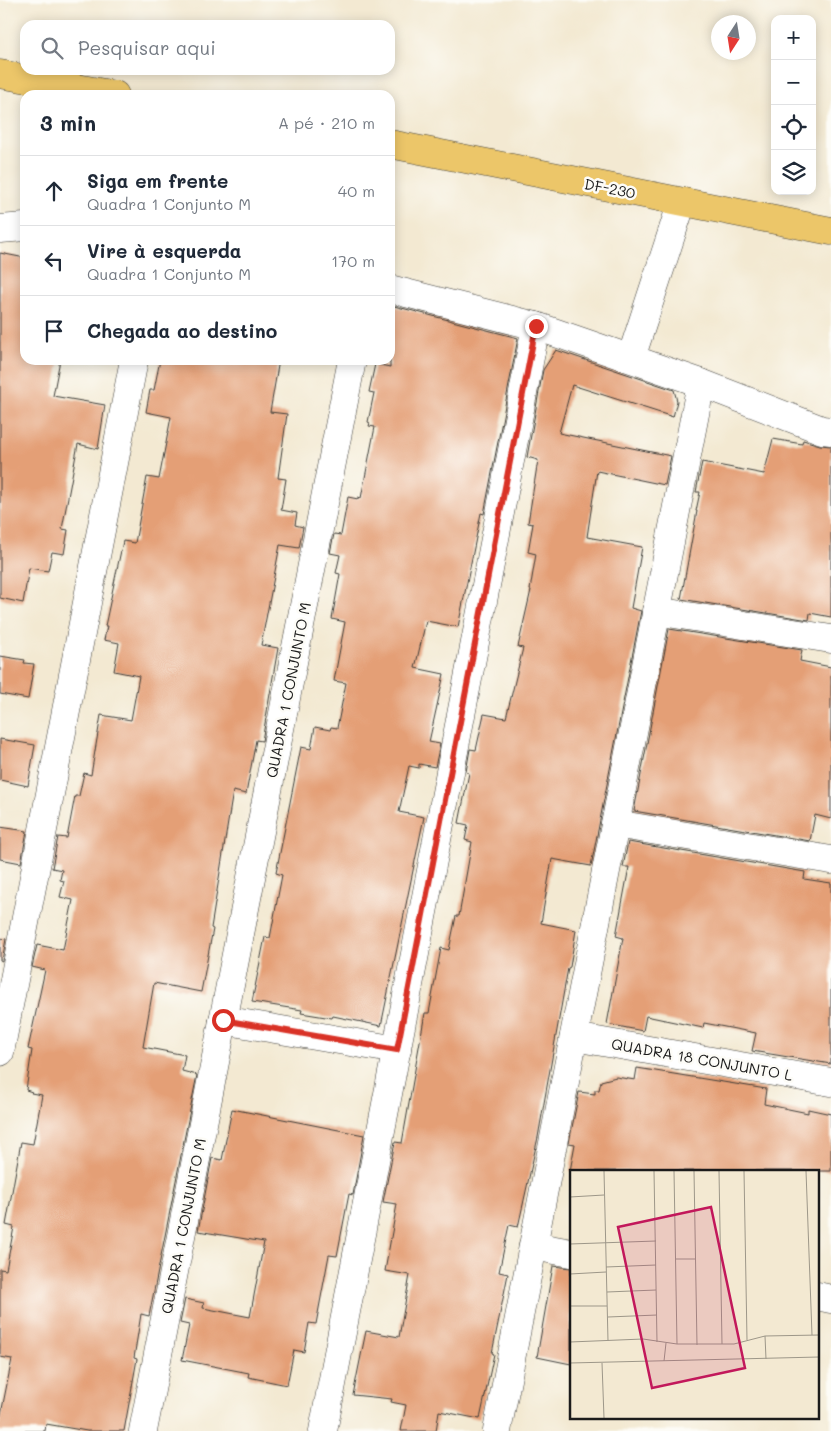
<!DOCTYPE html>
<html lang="pt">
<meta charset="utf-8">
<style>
:root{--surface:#fff;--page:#f2f2f3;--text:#1f2937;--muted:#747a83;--line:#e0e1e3}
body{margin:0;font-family:Mali,sans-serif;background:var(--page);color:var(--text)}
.controls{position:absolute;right:15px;top:15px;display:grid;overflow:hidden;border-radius:10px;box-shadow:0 2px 12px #0003}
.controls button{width:45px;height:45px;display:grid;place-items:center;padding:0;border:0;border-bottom:1px solid var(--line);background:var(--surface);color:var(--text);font:25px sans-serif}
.compass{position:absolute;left:711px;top:15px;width:45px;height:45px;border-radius:50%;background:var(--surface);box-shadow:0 2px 12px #0003;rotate:192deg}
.stop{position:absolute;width:15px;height:15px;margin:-11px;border:4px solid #d93025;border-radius:50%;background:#fff}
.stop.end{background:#d93025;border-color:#fff;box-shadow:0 1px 5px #0008}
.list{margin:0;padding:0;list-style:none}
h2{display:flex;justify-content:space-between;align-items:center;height:65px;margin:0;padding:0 20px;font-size:21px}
h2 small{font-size:16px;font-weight:400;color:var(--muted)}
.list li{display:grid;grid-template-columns:32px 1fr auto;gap:15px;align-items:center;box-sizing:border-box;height:70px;padding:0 20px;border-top:1px solid var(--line)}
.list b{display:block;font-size:19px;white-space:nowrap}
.list p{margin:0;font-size:16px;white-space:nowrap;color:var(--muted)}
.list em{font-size:16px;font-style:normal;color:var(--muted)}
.icon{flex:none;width:28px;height:28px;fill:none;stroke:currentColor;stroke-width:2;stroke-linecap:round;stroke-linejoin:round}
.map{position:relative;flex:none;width:831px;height:1431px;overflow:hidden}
.search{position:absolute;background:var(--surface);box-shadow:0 2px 12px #0003;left:20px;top:20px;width:375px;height:55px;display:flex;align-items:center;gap:12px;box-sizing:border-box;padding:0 18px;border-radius:15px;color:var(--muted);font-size:19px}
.panel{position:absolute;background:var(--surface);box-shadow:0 2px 12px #0003;left:20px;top:90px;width:375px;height:275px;border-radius:15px}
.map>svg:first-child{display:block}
.building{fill:#e49f76}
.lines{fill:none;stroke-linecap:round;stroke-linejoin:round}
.street-casing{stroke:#3c3b37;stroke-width:29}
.primary-casing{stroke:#3c3b37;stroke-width:29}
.street{stroke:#fff;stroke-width:28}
.primary{stroke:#ecc669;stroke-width:28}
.route{stroke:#d93025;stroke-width:6}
.labels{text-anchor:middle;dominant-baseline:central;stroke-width:5;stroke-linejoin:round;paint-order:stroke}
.street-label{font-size:15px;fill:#1c1c1c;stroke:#fdfcf7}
.inset-road{fill:none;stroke:#9d9789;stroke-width:1}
.view{fill:#c2185b;fill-opacity:0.15;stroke:#c2185b;stroke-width:2.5}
.inset-edge{fill:none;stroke:#1c1c1c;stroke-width:2.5}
</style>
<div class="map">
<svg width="831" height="1431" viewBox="0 0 831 1431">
<rect width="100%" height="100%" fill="#fdfcf7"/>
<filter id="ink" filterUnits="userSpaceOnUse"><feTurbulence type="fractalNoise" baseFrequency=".02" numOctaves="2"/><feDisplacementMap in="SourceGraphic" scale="10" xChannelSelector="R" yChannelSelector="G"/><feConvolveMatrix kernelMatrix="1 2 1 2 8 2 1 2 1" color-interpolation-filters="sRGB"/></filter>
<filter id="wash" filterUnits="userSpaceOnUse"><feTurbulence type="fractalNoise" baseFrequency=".0096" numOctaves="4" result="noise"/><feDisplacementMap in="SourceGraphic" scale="20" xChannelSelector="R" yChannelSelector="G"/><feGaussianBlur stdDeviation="1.12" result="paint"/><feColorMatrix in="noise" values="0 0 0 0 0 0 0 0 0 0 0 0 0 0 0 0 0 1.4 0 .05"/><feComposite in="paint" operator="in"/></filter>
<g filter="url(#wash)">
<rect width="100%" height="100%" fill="#f3e9d2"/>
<g id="blocks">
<g class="building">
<path d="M0,253L25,258V360H60L53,396L105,405L98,449L78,444L62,529L68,530L64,554L52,552L48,571L29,568L23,603L0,598Z"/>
<path d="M390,305L518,338L484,514L481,513L458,627L426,621L415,668L444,674L429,742L440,744L435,767L419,764V768L409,766L399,812L424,817L381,1026L333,1016L332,1018L301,1013L302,1010L252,1002L265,937L270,938L282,875L276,873L301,747L311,749L315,727L330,730L331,727L337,728L346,683L334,681L345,622L332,619L340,574L336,573L340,555L330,553L334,534L341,535L348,497L358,499V497L361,498L375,427L369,426L370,423L368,422L374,393L369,392L375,364L390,367Z"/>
<path d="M556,350L674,390L677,401L673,417L572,385L559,433L671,456L665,485L597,471L587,537L642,547L631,608L641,611L591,866L552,859L541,923L576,930L570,967L568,968L538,1137L518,1227L509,1225L499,1272L508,1274L492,1353L494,1354L480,1419L439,1411L436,1431H401L406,1405L391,1402L392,1399L353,1395L366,1331L399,1337L410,1275L385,1271L397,1204L383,1202L395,1142L402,1143L425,1013H429L441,948L449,950L456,916H459L472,842L465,840L468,825L459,823L469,773L466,772L470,749L476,750L484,714L506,718L523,648L518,647L531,590H530L536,554L528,552L533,524L528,523L538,460L527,457L543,370Z"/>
<path d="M160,360H279L270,412L287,414L278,478L286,479L281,510L297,513L295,525L303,527L299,548L280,545L261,645L278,648L270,694L262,741L256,740L246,794L233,791L211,928L213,929L201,992L154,983L143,1047L185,1055L182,1071L197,1075L149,1316L141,1314L134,1358L137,1359L124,1431H87L46,1424L45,1431H0V1419L12,1359L0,1357V1269L6,1270L14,1227L6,1225L21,1142L33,1144L42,1095L31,1093L32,1092L26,1090L32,1050L28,1049L45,970L32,967L37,945L63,950L73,900L60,897L64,881L60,880L62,870L52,868L58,837L67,838L75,796H79L84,773L91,775L101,715L131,720L139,676L114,671L119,643L104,640L107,626H105L123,541L135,543L147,477L159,479L171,417L146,412L150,390H154Z"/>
<path d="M773,439L802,444L803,440L820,445L831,446V617L810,613L809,620L681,599L697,511H696L700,492H696L702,462L764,474Z"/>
<path d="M669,629L802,650L800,661L831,667V819L815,815L810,841L634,811Z"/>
<path d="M0,656L25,660L24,663L34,664L28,699L0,694Z"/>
<path d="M0,739L35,745L28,786L0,780Z"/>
<path d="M0,827L27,831L21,863L0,859Z"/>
<path d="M628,842L805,872L804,879L831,883V1064L752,1051L756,1033L704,1023L703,1028L646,1016L643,1031L607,1024L623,938L616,936L629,867H623Z"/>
<path d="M0,938L6,939L2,961L0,960Z"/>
<path d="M637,1068L766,1089L764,1104L808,1113V1109L831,1114V1171H570L575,1144L569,1143L579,1092L595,1094V1090H599L601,1081L616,1077L635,1080Z"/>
<path d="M232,1109L364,1135L353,1195L349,1194L337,1256L329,1255L316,1324L309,1323L304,1352L294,1350L287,1385L248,1377L249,1373L182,1360L189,1325L180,1323L185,1299L204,1303L203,1308L250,1317L264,1242L198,1231L212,1158L222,1160Z"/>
<path d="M553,1266L571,1268V1364L537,1357Z"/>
</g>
</g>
</g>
<g filter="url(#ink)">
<use href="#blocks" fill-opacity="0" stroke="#3c3b37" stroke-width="1"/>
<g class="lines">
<defs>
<g id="street">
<path d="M0,229L25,227"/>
<path d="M390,289L536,326L701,383L822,430L831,431"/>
<path d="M631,358L682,202"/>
<path d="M656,611L831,639"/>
<path d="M615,824L831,860"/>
<path d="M223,1020L397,1050"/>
<path d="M574,1037L831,1082"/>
<path d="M0,1052L134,360"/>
<path d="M533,1246L571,1253"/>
<path d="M817,1296L831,1299"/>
<path d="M143,1431L352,360"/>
<path d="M323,1431L536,326"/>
<path d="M497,1431L701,383"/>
</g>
<g id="primary">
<path d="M0,74L115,95"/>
<path d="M390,144L831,231"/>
</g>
</defs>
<use href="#street" class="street-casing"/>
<use href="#primary" class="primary-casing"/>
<use href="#street" class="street"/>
<use href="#primary" class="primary"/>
</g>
</g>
<g class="lines" filter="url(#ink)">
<path class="route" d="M223,1020L397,1050L536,326"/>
</g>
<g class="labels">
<g class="street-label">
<text transform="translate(610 188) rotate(11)">DF-230</text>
<text transform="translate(288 690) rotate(-79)">QUADRA 1 CONJUNTO M</text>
<text transform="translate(702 1059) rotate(10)">QUADRA 18 CONJUNTO L</text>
<text transform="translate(183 1226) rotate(-79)">QUADRA 1 CONJUNTO M</text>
</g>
</g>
<g transform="translate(570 1170)">
<rect width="249" height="249" fill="#f3e9d2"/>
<path class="inset-road" d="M34,1L38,171M84,1L87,172M104,1L107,174M124,1L127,175M149,1L152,174M174,1L177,170M236,1L242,165M0,27L34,25M0,74L86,71M106,89H126M36,97L86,95M0,104L36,102M37,122L86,120M0,136H37M38,147L87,145M195,166L196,189M0,172L73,169L107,174H164L195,166L249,165M94,191L96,173M0,193L249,187M32,193L34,248"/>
<path class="view" d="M141,37L175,198L82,218L48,57Z"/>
<rect width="249" height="249" class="inset-edge"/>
</g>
</svg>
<div class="controls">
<button>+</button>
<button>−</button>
<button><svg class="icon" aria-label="locate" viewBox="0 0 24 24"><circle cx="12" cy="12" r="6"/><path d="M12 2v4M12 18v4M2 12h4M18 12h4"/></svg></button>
<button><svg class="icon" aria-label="layers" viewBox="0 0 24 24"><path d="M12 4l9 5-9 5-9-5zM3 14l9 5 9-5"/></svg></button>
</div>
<svg class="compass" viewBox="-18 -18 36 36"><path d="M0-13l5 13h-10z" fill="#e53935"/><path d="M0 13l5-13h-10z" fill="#747a83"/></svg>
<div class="stop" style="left:223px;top:1020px"></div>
<div class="stop end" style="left:536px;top:326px"></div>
<div class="search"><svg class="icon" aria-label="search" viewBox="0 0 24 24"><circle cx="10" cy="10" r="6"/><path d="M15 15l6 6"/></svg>Pesquisar aqui</div>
<section class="panel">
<h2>3 min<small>A pé · 210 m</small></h2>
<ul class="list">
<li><svg class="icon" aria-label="ahead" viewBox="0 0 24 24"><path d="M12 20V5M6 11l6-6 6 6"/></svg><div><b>Siga em frente</b><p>Quadra 1 Conjunto M</p></div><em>40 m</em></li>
<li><svg class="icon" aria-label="left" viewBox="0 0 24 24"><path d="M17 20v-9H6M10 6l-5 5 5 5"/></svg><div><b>Vire à esquerda</b><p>Quadra 1 Conjunto M</p></div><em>170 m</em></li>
<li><svg class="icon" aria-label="arrive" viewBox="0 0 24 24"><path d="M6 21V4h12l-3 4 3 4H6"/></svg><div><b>Chegada ao destino</b></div></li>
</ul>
</section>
</div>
